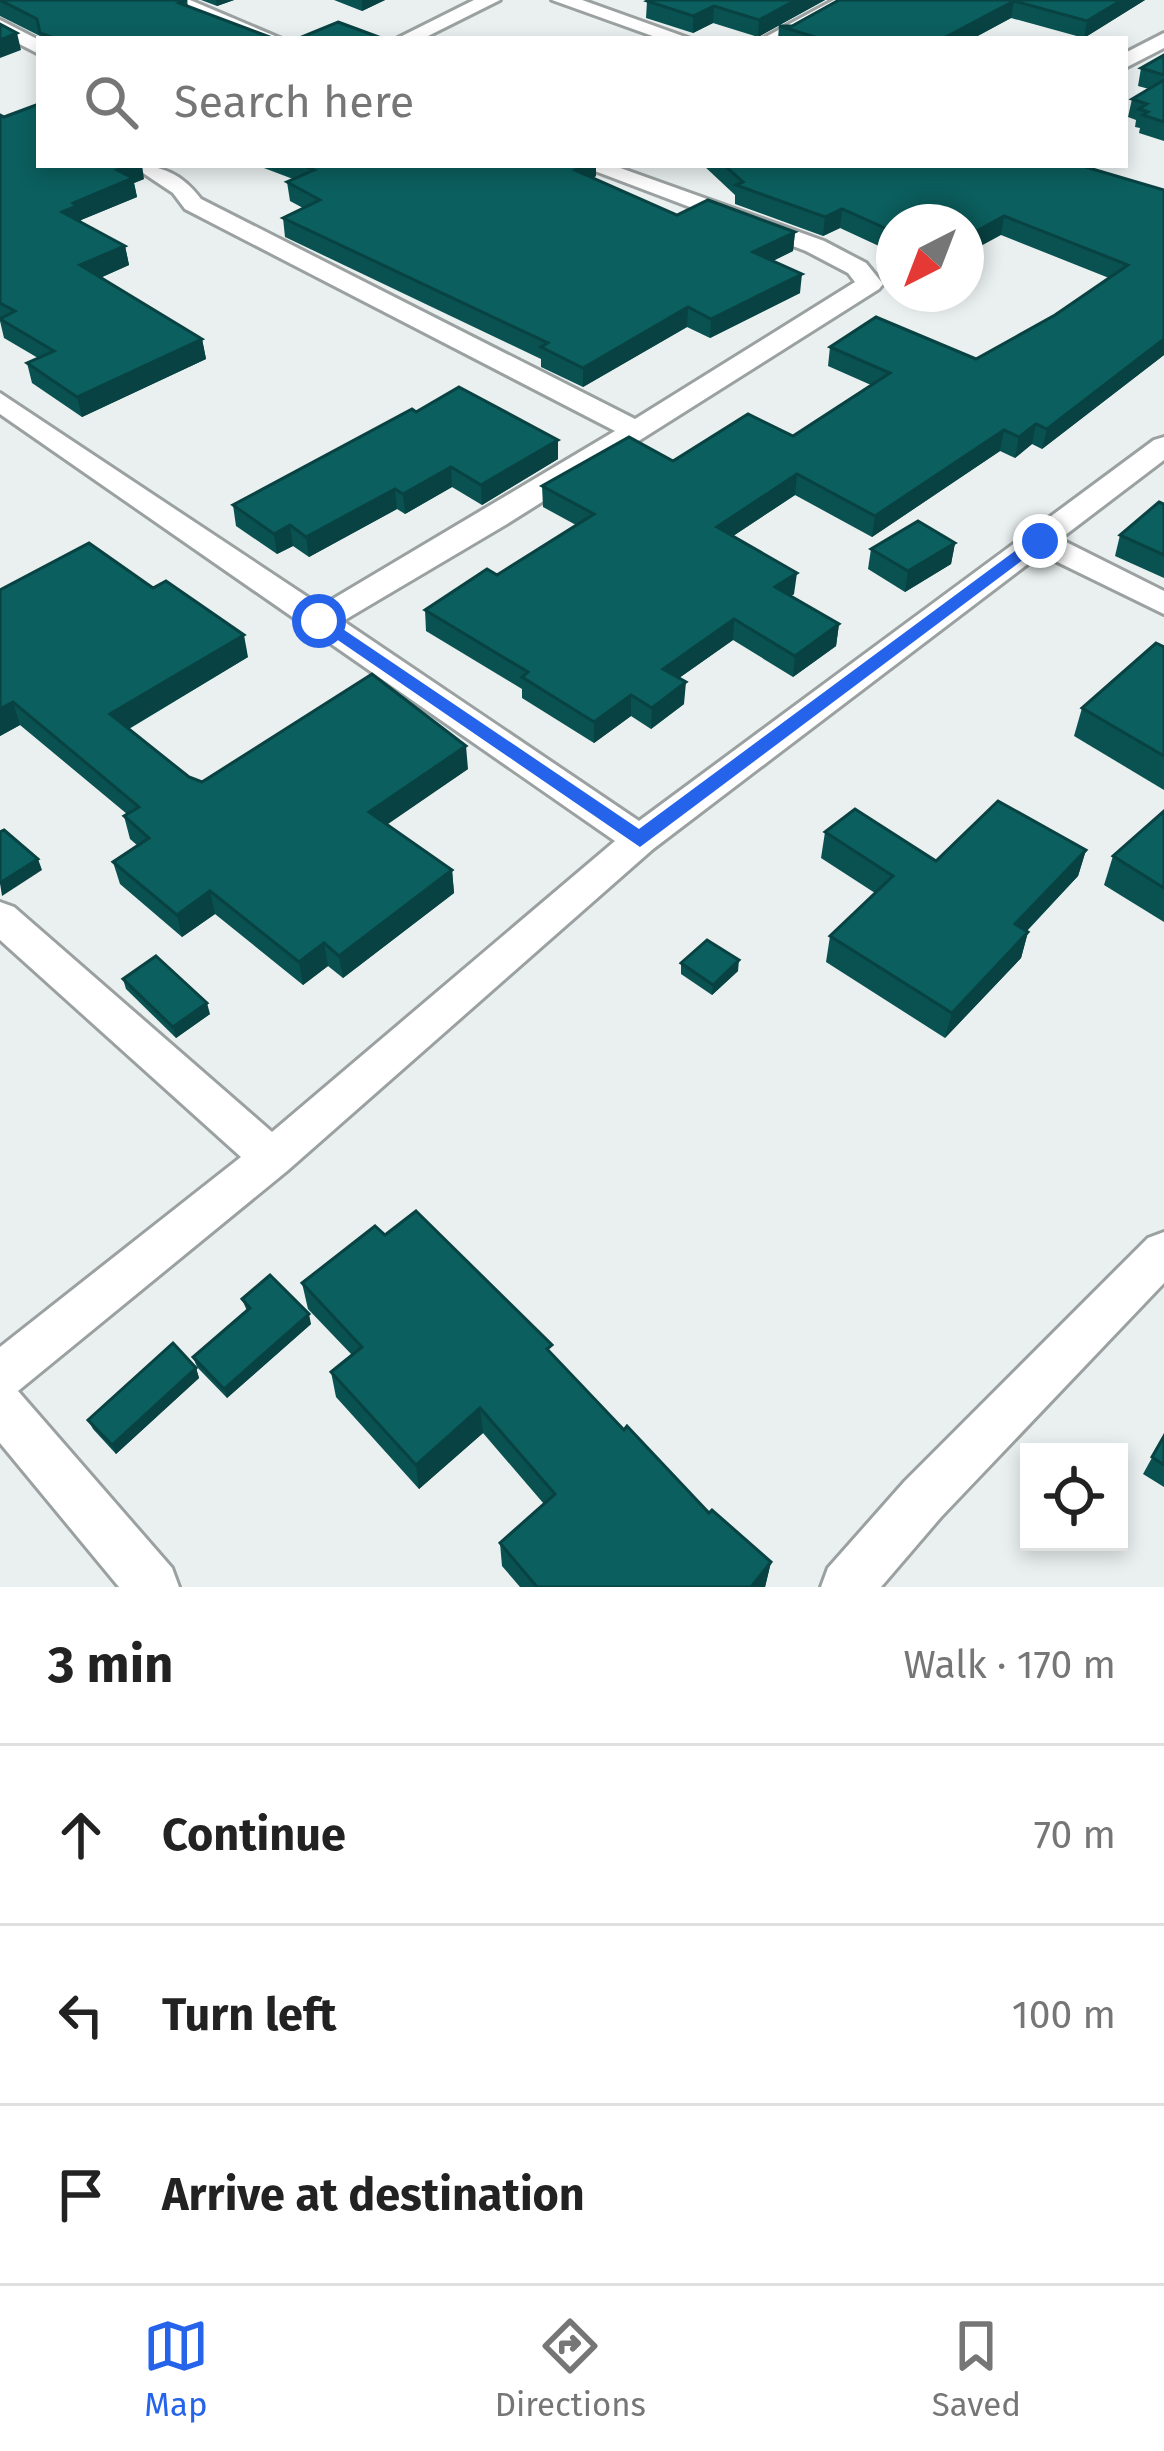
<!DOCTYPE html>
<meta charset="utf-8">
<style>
:root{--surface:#fff;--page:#f6f6f6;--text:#222;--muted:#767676;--line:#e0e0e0;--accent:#2563eb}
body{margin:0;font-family:"Fira Sans",sans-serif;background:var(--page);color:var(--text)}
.controls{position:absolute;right:36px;bottom:36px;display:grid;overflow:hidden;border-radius:0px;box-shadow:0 6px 18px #0003}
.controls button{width:108px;height:108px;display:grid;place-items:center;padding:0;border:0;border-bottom:3px solid var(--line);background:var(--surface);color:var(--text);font:60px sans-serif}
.compass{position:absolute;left:876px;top:204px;width:108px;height:108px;border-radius:50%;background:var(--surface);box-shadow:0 6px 18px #0003;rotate:222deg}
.stop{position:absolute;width:36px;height:36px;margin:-27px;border:9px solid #2563eb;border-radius:50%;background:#fff}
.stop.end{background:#2563eb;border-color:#fff;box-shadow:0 3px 12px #0008}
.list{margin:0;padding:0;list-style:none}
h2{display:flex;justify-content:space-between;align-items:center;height:156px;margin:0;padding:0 48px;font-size:51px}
h2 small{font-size:39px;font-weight:400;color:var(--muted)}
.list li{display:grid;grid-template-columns:78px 1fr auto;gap:36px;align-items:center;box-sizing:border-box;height:180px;padding:0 48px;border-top:3px solid var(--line)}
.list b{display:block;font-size:45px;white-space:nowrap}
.list em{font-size:39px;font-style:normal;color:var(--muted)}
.icon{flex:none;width:66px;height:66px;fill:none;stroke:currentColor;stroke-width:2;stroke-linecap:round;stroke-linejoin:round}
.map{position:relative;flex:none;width:1164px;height:1587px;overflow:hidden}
.search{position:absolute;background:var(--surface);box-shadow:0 6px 18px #0003;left:36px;right:36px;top:36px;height:132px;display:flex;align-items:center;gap:30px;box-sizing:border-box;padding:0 42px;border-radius:0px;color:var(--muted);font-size:45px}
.sheet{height:696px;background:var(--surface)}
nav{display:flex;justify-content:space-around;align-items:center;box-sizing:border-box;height:168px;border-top:3px solid var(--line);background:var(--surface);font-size:33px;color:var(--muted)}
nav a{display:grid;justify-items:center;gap:6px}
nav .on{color:var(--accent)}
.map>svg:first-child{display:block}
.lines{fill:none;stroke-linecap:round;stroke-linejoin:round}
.street-casing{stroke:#9aa1a0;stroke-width:6}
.street{fill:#fff;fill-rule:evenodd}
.wall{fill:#095251}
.shaded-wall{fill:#084242}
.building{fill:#0b5f5e;stroke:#084242;stroke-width:3}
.route{fill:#2563eb}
</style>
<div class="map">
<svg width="1164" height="1587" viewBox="0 0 1164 1587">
<rect width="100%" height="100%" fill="#e9f0ef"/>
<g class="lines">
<defs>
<g id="street">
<path d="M163,0H190L282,39H254Z"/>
<path d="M474,0H500L422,39H396Z"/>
<path d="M552,0H582L691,39H661Z"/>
<path d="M834,0H859L788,39H762Z"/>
<path d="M0,20L39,40V54L0,34Z"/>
<path d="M1164,33V48L1125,68V53Z"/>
<path d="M131,165C162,165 182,174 201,199L635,419L855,282L848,273L806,251L579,165H612L824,241L866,263L883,284L879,289L507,524L343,621L639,821L1154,440L1164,437V460L1060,539L1164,591V614L1041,554L653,849L287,1171L18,1391L172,1568L179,1587H119L0,1443V1347L241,1157L0,940V902L14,907L272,1132L615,841L0,414V393L321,606L615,431L185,209L173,193Z"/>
<path d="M1164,1232V1283L941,1517L881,1587H821L828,1568L905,1481L1148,1238Z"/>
</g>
</defs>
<use href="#street" class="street-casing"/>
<use href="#street" class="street"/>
</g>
<g class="wall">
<path d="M0,0H187L188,7L275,39H41L40,36L0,16Z"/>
<path d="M201,0H234L217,6Z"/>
<path d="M334,0H385L362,11Z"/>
<path d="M825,0L758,37L713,23L693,33L646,18L647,1Z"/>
<path d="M839,0H1145L1084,38L1011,18L972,39H778L779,26H792Z"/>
<path d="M1164,55V141L1139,133L1140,128L1135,127L1136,120L1128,117L1132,99L1149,89L1138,86L1141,68Z"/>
<path d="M0,115L144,179L134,183L137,197L81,220V222L125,246L129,265L100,278L202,339L206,359L82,417L32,383L27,363L38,358L4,338L0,321Z"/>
<path d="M256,165H596V176L593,178L677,215L795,232L793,251L773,261L800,293L710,338L687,327L583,387L541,367V359L285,237L283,218L303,208L290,201L287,182L293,179Z"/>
<path d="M703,165H1079L1164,190V355L1042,449L1032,444L1015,458L1000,451L872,537L795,495L733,536L794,594L790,596L839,624L836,646L793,677L733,640L679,678L684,704L651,729L631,716L594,743L522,698V689L426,631L425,610L497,575L576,525L543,507L542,486L793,436L871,385L828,366L830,347L976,359L1055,315L1109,278L1001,235L894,222V253L840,228L823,236L735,204V195Z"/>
<path d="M412,409L558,459L482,505L452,487L405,514L397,509L309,557L293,546L277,554L236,526L233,505Z"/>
<path d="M1164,504V578L1115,556L1120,535Z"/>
<path d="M955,543L951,564L905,592L868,569L871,549Z"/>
<path d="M0,590L248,657L129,729L189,777L202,782L468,769L387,824L452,870L454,893L343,978L328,966L303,985L215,914L182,937L120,884L113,862L138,846L130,839L124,816L127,814L20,725L0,736Z"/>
<path d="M1164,647V790L1074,736L1082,708Z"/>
<path d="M1164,811V922L1104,885L1113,856Z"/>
<path d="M825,832L936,861L1086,850L1078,876L1027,931L1028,932L1021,958L945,1038L826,962L830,936L875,893L821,858Z"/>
<path d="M681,963L738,971L712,995L681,974Z"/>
<path d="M123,979L210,1014L176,1038L126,989Z"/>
<path d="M385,1235L553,1355L624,1430L709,1513L771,1562L765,1587H520L502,1566L500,1543L544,1504L483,1433L419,1489L336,1397L331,1372L352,1355L308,1309L302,1283Z"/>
<path d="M242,1299L311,1324L227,1398L197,1367L193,1357L247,1311Z"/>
<path d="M196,1368L199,1378L116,1454L93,1429L88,1420Z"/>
<path d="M1164,1436V1487L1143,1474Z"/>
</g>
<g class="shaded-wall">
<path d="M216,0H234L217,6Z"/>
<path d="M362,0H385L362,11Z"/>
<path d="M796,0H825L758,37L759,20Z"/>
<path d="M1122,0H1145L1084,38L1087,21Z"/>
<path d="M1014,1L1011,18L972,39H942Z"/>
<path d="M714,6L713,23L693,33V16Z"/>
<path d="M17,33L21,50L0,58V40Z"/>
<path d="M142,165L144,179L134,183L137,197L81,220L82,224L62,212L117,170L128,166Z"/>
<path d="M584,165H596V176L575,188V170Z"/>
<path d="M842,209L840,228L823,236L825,217Z"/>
<path d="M1004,216L1001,235L966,254V237Z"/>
<path d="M795,232L793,251L752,271L753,252Z"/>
<path d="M125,246L129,265L84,285L80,265Z"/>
<path d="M802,274L800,293L710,338L711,319Z"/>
<path d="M688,307L687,327L583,387V368Z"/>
<path d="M202,339L206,359L82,417L77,397Z"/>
<path d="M1164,339V355L1042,449L1047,429Z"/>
<path d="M1036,424L1032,444L1015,458L1019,437Z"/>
<path d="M1004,430L1000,451L872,537L875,516Z"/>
<path d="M558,440V459L482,505L481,485Z"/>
<path d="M451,467L452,487L405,514L403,494Z"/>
<path d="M797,474L795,495L715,548L717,527Z"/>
<path d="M395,489L397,509L309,557L306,537Z"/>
<path d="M290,525L293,546L277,554L274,534Z"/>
<path d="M955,543L951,564L905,592L908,571Z"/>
<path d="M797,573L794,594L773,608L775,587Z"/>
<path d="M734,619L733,640L662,690L663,669Z"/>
<path d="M839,624L836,646L793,677L795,656Z"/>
<path d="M244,635L248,657L116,736L110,714Z"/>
<path d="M686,682L684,704L651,729L652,708Z"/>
<path d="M631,695V716L594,743V722Z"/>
<path d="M13,702L20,725L0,736V709Z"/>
<path d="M466,746L468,769L372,835L369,812Z"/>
<path d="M1086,850L1078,876L1008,950L1015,924Z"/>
<path d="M38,859L42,870L2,896L0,883Z"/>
<path d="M452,870L454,893L343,978L339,956Z"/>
<path d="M210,891L215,914L182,937L177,915Z"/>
<path d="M1028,932L1021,958L945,1038L952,1013Z"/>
<path d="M324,943L328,966L303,985L299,962Z"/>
<path d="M739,960L738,971L712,995L713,985Z"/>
<path d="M207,1003L210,1014L176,1038L173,1027Z"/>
<path d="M309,1314L311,1324L227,1398L224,1389Z"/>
<path d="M196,1368L199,1378L116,1454L112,1445Z"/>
<path d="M480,1408L483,1433L419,1489L416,1465Z"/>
<path d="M771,1562L765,1587H751Z"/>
</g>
<g class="building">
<path d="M0,0H187L179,3L275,39H57L40,33L37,19Z"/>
<path d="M649,0H796L759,20L714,6L693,16L647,1Z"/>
<path d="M839,0H1122L1087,21L1014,1L942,39H812L815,37L779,26H792Z"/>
<path d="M338,22L384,39H297Z"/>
<path d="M0,24L17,33L0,40Z"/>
<path d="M1164,55V75L1141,68Z"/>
<path d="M1164,80V122L1143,115L1148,112L1139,109L1147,104L1132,99Z"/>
<path d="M39,104V165H130L117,170L133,178L73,203L77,206L62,212L125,246L80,265L202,339L77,397L27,363L54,351L0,319L15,311L0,303V115L4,117Z"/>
<path d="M302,165H584L575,170L677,215L708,200L795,232L753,252L802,274L711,319L688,307L583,368L541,347L548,343L283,218L320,200L287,182L314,170Z"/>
<path d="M724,165H1079L1164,190V339L1047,429L1036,424L1019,437L1004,430L875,516L797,474L717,527L797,573L775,587L839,624L795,656L734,619L663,669L686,682L652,708L631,695L594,722L522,677L528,672L425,610L487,569L497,575L594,514L542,486L629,437L673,461L748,414L793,436L890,373L830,347L876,317L976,359L1055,315L1128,265L1004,216L966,237V222H894V232L842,209L825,217L736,185L743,182Z"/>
<path d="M459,387L558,440L481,485L451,467L403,494L395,489L306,537L290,525L274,534L233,505L412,409L416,412Z"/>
<path d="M1159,502L1164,504V555L1120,535Z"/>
<path d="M918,521L955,543L908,571L871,549Z"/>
<path d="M89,543L153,588L166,581L244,635L110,714L189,777L202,782L372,674L466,746L369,812L452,870L339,956L324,943L299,962L210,891L177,915L113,862L149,838L124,816L139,807L13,702L0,709V590Z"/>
<path d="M1156,643L1164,647V756L1082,708Z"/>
<path d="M998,801L1086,850L1015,924L1028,932L952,1013L830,936L893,876L825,832L855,809L936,861Z"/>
<path d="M1164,811V888L1113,856Z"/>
<path d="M4,830L38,859L0,883V832Z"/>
<path d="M707,940L739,960L713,985L681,963Z"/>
<path d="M156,956L207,1003L173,1027L123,979Z"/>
<path d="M416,1211L552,1345L547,1349L624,1430L627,1426L709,1513L712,1510L771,1562L751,1587H537L500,1543L555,1494L480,1408L416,1465L331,1372L362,1347L302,1283L375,1226L385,1235Z"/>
<path d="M270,1275L309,1314L224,1389L193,1357L250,1308L242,1299Z"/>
<path d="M173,1343L196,1368L112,1445L88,1420Z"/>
<path d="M1164,1436V1465L1152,1457Z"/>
</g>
<path class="route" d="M1034,537L1048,541L640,847L310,621L325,617L639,829Z"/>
</svg>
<div class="controls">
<button><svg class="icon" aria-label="locate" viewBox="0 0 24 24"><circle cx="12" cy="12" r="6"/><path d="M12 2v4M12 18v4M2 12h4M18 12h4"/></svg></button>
</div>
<svg class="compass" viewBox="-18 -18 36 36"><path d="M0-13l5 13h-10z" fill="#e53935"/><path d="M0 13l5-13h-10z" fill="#767676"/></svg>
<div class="stop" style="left:319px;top:621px"></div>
<div class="stop end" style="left:1040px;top:541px"></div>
<div class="search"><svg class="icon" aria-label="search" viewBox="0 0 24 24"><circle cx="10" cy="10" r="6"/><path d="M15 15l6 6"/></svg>Search here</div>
</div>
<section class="sheet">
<h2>3 min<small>Walk · 170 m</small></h2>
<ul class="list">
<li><svg class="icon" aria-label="ahead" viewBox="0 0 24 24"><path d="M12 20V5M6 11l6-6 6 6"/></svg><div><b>Continue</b></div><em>70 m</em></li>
<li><svg class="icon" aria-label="left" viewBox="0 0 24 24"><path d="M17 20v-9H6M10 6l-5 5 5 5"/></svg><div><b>Turn left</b></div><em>100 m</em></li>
<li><svg class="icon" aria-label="arrive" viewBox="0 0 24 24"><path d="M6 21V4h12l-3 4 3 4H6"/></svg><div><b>Arrive at destination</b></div></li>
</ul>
</section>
<nav>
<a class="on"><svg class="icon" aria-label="map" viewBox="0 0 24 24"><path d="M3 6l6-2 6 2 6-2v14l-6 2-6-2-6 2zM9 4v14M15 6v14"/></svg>Map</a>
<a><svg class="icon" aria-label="directions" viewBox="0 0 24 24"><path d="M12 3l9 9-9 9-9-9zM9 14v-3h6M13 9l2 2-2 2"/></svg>Directions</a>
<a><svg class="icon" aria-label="saved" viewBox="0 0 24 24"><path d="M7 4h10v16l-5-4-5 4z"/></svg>Saved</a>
</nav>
